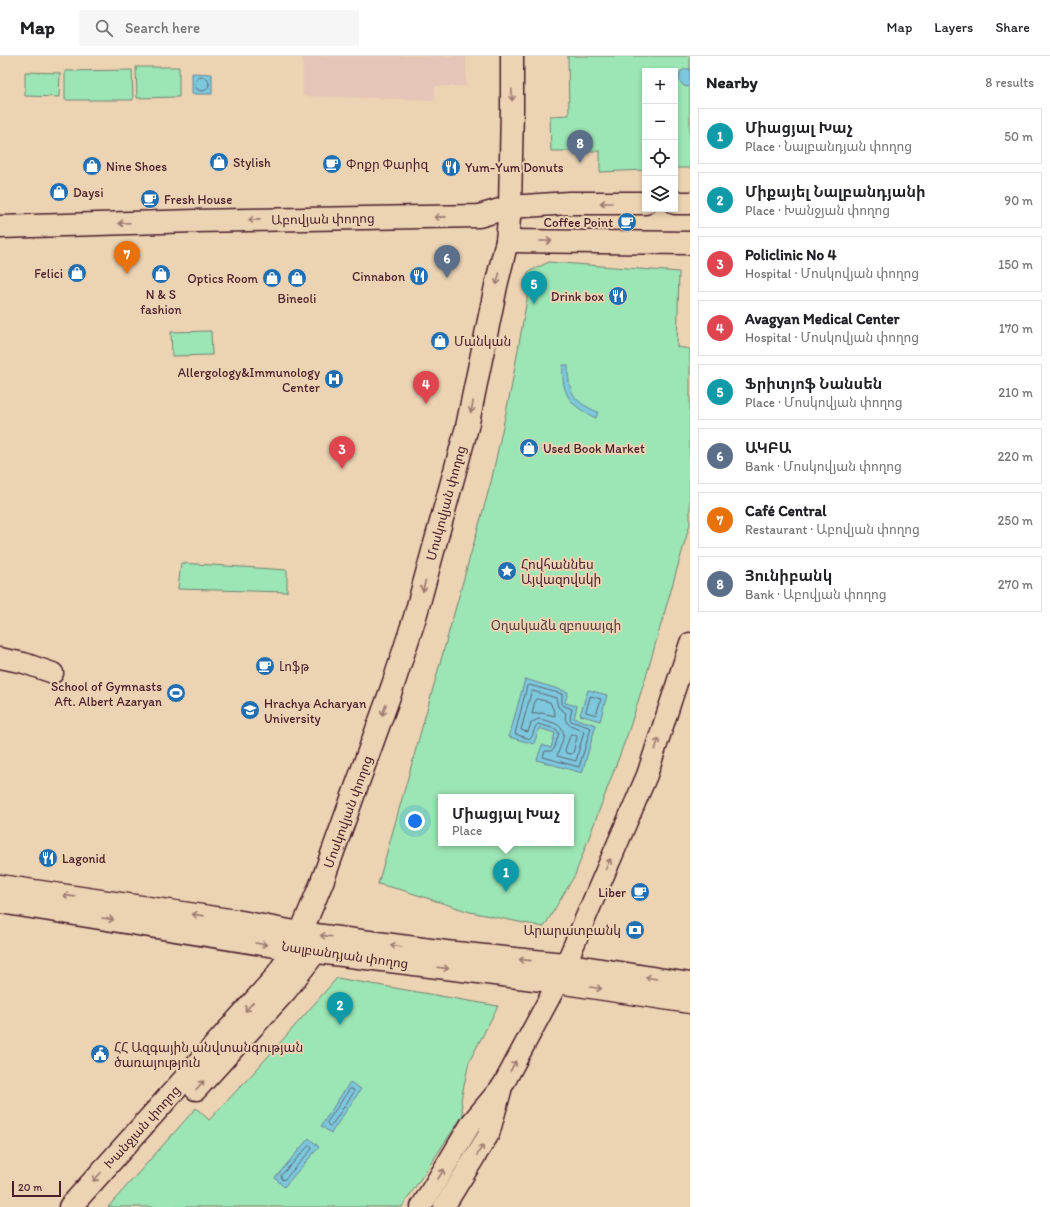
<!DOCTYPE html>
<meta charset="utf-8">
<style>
:root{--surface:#fff;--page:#f6f6f6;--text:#202124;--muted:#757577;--line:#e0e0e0;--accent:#1f6fb2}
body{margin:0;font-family:Itim,"Noto Sans Armenian",sans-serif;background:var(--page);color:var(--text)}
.controls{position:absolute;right:12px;top:12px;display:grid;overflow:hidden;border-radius:0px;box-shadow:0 2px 6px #0003}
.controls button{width:36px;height:36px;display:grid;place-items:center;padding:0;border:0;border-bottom:1px solid var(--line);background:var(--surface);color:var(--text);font:20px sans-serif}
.scale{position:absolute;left:12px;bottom:10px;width:49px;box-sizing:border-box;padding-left:4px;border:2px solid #4a1f2b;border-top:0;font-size:11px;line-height:14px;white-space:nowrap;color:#4a1f2b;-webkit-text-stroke:3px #ebd3b3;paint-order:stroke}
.you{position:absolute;left:415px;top:765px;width:14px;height:14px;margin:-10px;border:3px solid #fff;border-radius:50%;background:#1a73e8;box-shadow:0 0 0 6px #1a73e833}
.badge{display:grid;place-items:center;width:26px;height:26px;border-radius:50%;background:var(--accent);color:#fff;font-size:13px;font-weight:700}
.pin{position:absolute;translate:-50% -33px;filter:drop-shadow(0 1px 2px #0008)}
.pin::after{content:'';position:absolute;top:21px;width:14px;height:12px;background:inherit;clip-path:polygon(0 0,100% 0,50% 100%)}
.popup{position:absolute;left:438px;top:738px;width:136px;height:52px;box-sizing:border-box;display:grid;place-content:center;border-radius:0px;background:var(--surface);filter:drop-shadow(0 1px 3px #0005);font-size:13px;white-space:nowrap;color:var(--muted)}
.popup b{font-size:15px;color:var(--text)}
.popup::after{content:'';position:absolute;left:50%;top:100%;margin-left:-8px;border:8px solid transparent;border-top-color:var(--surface)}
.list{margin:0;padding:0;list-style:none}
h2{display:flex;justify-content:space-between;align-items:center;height:52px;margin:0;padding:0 16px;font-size:17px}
h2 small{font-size:13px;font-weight:400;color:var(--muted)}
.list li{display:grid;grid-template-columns:26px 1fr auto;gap:12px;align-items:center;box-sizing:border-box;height:56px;margin:0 8px 8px;padding:0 8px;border:1px solid var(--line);border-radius:0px}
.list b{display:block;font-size:15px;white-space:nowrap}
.list p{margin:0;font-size:13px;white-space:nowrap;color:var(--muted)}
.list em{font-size:13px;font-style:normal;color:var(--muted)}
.icon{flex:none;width:22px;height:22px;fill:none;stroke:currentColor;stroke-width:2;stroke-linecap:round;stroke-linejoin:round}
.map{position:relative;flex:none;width:690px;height:1151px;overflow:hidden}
header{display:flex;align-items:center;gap:24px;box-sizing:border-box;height:56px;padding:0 20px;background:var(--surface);border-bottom:1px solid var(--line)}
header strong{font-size:19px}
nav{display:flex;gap:22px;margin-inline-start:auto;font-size:14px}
.search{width:280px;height:36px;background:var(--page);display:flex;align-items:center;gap:10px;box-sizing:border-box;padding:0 14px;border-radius:0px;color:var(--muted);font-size:15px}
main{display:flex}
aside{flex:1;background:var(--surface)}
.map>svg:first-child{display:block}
.built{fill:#e4c5b7}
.green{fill:#9ce5b4;stroke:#738270;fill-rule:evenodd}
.water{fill:#7dc8dd;stroke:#698496}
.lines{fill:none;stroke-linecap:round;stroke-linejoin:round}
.shore{stroke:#5e6372;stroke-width:1}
.minor-casing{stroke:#4a1f2b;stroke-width:23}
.major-casing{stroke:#4a1f2b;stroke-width:25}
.minor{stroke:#ebd3b3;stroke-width:20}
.major{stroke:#ebd3b3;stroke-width:22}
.oneway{stroke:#9a796f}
.labels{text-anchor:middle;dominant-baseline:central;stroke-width:4;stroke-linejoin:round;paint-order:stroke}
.poi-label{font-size:13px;fill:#4a1f2b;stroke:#ebd3b3;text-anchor:start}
.street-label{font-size:13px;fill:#4a1f2b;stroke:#ebd3b3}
.park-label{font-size:13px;fill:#563d40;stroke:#ebd3b3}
</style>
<header>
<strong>Map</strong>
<div class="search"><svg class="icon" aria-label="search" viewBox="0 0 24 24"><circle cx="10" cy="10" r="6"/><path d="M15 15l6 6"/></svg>Search here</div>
<nav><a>Map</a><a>Layers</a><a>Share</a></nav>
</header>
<main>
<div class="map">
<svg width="690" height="1151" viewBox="0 0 690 1151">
<rect width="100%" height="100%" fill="#ebd3b3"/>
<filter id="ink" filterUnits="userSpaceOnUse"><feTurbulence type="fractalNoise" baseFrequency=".025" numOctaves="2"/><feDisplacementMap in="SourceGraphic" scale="8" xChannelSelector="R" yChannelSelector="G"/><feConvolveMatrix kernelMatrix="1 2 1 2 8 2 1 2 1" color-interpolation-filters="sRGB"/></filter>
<g filter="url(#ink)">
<path class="built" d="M303,0H466V30H435V44L303,40Z"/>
<g class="green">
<path d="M568,0H690V112H675V15H645V114L600,116V95H551L550,60L569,59Z"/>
<path d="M179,11V41L137,42L136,11Z"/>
<path d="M132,14L133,44H65V15Z"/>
<path d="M25,16L60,17L59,41L25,40Z"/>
<path d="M549,206L679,216L677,291L690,293V468L647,617L628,677L575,819L544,871L470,856L402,834L378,828L491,426L511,333L527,243L528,216ZM441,741H571V787H441Z"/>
<path d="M211,275L212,299L172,300L171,276Z"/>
<path d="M181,507L287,514V536L178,533Z"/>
<path d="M337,922L498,950L469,1006L461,1044L463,1059L402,1151H108L196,1052L209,1064L257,1013Z"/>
</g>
<g class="water">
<path d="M685,13H690V31L684,30L679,25L680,16Z"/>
<path d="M192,17L212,18V38H192Z"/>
<path d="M563,309H568C568,336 573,346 598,356L596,362C570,350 561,338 563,309Z"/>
<path d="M525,623L568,636L565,647L577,650L574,662L596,669L582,717L537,704L542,689L551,692L555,677L539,672L534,688L509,681Z"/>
<path d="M588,634L607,639L600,665L580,659Z"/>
<path d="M350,1026L361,1033L331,1077L321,1070Z"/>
<path d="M309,1082L319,1091L284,1131L275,1122Z"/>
</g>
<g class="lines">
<g class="shore">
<circle cx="202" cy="28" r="7"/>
<path d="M529,629L562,638V649L572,653L570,662L571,665L591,672L579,711L543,701L545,695H551L554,693L559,677L556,673L538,668C533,672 534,679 530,683L515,678L527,630Z"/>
<path d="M533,635L556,642L558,651L566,657L565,663L568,668L584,675L576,705L557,700C562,685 571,672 551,666C546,665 542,663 538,663L531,667L528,676L521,674L531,637Z"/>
<path d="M591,640L601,643L596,659L586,656Z"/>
<path d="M537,643L550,646L555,658V660L542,657L532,658L535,644Z"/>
<path d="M571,678L576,679L577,681L573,697L571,698L566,697L565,695Z"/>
<path d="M350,1033H353L354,1036L331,1070H329L327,1067Z"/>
<path d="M310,1089L312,1091V1093L285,1123L282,1124L281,1120Z"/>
</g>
<defs>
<g id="minor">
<path d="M0,602L24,607L53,617"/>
<path d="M421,1151L472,1066L503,1029L558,926L647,719L690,587"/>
<path d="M444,1151L489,1078L501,1035"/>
</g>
<g id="major">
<path d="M675,147H690"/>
<path d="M0,171L195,165L479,160L510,151L569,147H645"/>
<path d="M507,185L690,187"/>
<path d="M0,830L236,865L300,877L446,896L564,908L690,928"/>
<path d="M0,846L294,893L558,926L690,946"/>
<path d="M196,1033L286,934L316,895"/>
<path d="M70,1151L275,922L294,893L322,826L393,629L415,561L467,371L496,230L507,185L510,151L512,52V0"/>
</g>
</defs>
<use href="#minor" class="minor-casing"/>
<use href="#major" class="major-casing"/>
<use href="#minor" class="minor"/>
<use href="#major" class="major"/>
</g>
<defs><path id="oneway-shaft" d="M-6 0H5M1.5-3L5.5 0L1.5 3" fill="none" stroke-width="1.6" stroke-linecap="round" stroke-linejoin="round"/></defs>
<g class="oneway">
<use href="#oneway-shaft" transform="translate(512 39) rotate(89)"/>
<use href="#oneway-shaft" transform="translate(606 147) rotate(-180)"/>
<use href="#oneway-shaft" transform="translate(440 161) rotate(179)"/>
<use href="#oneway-shaft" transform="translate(254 164) rotate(179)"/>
<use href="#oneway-shaft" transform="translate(124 167) rotate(178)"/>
<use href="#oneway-shaft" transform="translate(546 185)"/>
<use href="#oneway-shaft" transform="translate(498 223) rotate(103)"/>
<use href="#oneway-shaft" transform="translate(472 351) rotate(101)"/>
<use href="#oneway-shaft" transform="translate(424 530) rotate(105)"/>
<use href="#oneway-shaft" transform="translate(384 654) rotate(110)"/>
<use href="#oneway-shaft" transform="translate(657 688) rotate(-72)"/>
<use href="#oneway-shaft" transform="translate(608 808) rotate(-66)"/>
<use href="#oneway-shaft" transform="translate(69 840) rotate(-172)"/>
<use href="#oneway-shaft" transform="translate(198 859) rotate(-172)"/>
<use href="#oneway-shaft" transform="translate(108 863) rotate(9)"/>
<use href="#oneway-shaft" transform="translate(326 880) rotate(-173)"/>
<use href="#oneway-shaft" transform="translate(261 888) rotate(9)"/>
<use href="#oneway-shaft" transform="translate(396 890) rotate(-172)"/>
<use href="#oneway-shaft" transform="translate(525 904) rotate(-174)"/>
<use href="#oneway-shaft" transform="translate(443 912) rotate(7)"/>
<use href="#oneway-shaft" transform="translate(651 922) rotate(-171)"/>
<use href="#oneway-shaft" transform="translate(596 932) rotate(9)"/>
<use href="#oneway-shaft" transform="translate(249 951) rotate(132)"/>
<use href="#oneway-shaft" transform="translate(513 1010) rotate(-62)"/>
<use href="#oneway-shaft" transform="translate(200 1029) rotate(-48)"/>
<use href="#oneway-shaft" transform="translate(480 1094) rotate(-58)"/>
<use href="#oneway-shaft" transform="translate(441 1118) rotate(-59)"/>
<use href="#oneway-shaft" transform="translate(97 1121) rotate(132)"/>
</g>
</g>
<defs>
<symbol id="shop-disc" viewBox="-11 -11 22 22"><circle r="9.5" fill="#1f6fb2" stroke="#ebd3b3"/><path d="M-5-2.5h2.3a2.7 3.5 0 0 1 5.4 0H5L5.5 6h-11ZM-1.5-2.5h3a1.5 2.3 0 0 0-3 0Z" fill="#fff"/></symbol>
<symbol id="cafe-disc" viewBox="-11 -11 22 22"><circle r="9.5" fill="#1f6fb2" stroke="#ebd3b3"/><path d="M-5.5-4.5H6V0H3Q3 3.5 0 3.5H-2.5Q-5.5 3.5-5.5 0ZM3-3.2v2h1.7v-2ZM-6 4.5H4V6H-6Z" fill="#fff"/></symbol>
<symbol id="restaurant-disc" viewBox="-11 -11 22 22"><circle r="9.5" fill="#1f6fb2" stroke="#ebd3b3"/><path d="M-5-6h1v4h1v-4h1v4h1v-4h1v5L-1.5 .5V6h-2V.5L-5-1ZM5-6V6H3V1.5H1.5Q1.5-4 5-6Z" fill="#fff"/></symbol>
<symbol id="hospital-disc" viewBox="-11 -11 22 22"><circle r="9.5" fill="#1f6fb2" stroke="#ebd3b3"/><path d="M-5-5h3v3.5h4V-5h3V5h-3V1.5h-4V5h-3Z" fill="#fff"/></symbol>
<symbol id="sight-disc" viewBox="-11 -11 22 22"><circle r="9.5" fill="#1f6fb2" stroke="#ebd3b3"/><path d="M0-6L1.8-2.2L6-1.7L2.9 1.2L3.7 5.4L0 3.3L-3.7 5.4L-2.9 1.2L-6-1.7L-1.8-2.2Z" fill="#fff"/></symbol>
<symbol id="stadium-disc" viewBox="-11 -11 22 22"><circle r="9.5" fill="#1f6fb2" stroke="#ebd3b3"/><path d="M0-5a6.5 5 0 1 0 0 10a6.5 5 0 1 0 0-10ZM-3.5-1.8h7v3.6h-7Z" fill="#fff"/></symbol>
<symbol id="university-disc" viewBox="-11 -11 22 22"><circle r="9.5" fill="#1f6fb2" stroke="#ebd3b3"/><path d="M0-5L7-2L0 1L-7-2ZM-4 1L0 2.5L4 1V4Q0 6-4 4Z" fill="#fff"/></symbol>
<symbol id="bank-disc" viewBox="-11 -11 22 22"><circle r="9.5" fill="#1f6fb2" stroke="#ebd3b3"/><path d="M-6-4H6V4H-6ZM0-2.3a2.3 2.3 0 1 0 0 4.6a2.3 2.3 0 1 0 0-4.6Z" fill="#fff"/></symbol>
<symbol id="civic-disc" viewBox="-11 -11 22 22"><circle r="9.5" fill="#1f6fb2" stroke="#ebd3b3"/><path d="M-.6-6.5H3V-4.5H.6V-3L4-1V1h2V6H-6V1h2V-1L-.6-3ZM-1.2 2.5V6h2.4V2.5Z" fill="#fff"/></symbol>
</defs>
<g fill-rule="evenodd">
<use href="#shop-disc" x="208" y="95" width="22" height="22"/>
<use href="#cafe-disc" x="321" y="97" width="22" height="22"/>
<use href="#shop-disc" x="81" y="99" width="22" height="22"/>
<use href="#restaurant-disc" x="440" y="100" width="22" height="22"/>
<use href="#shop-disc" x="48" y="125" width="22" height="22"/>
<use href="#cafe-disc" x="139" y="132" width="22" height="22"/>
<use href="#cafe-disc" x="616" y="155" width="22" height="22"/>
<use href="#shop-disc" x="66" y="206" width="22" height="22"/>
<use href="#shop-disc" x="150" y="207" width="22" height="22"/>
<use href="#restaurant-disc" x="408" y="209" width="22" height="22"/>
<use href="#shop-disc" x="261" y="211" width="22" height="22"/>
<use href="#shop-disc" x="286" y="211" width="22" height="22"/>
<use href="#restaurant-disc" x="607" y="229" width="22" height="22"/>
<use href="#shop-disc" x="429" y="274" width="22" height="22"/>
<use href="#hospital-disc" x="323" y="312" width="22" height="22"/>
<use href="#shop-disc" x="518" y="381" width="22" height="22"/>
<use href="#sight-disc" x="496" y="504" width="22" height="22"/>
<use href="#cafe-disc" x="254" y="599" width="22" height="22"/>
<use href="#stadium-disc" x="165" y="626" width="22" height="22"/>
<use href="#university-disc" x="239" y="643" width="22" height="22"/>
<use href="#restaurant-disc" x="37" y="791" width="22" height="22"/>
<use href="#cafe-disc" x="629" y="825" width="22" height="22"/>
<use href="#bank-disc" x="624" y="863" width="22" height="22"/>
<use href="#civic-disc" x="89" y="987" width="22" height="22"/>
</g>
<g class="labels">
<g class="poi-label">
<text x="233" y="106">Stylish</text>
<text x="346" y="108">Փոքր Փարիզ</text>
<text x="106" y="110">Nine Shoes</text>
<text x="465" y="111">Yum-Yum Donuts</text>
<text x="73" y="136">Daysi</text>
<text x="164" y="143">Fresh House</text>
<text x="613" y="166" text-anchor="end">Coffee Point</text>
<text x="63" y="217" text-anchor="end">Felici</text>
<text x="405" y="220" text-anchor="end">Cinnabon</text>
<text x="258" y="222" text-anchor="end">Optics Room</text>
<text x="161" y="238" text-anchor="middle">N &amp; S<tspan x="161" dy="15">fashion</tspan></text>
<text x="604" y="240" text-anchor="end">Drink box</text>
<text x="297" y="242" text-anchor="middle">Bineoli</text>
<text x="454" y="285">Մանկան</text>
<text x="320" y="316" text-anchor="end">Allergology&amp;Immunology<tspan x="320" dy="15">Center</tspan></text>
<text x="543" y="392">Used Book Market</text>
<text x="521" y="508">Հովհաննես<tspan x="521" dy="15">Այվազովսկի</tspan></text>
<text x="279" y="610">Լոֆթ</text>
<text x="162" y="630" text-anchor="end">School of Gymnasts<tspan x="162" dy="15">Aft. Albert Azaryan</tspan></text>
<text x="264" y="647">Hrachya Acharyan<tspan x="264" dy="15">University</tspan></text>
<text x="62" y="802">Lagonid</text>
<text x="626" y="836" text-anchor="end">Liber</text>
<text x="621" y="874" text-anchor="end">Արարատբանկ</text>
<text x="114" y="991">ՀՀ Ազգային անվտանգության<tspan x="114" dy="15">ծառայություն</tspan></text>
</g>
<g class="street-label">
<text transform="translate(323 163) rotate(-1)">Աբովյան փողոց</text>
<text transform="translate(446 447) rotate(-75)">Մոսկովյան փողոց</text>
<text transform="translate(348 756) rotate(-70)">Մոսկովյան փողոց</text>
<text transform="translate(345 899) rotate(8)">Նալբանդյան փողոց</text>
<text transform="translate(142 1071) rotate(-48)">Խանջյան փողոց</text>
</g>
<g class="park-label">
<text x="556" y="569">Օղակաձև զբոսայգի</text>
</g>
</g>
</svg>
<div class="controls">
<button>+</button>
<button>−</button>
<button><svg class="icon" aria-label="locate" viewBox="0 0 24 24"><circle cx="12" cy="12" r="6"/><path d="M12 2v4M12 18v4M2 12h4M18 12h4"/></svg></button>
<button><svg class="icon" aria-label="layers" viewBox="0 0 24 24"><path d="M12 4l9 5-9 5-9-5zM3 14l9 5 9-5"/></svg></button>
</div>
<div class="scale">20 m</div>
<div class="you"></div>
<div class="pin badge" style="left:506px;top:836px;background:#0f9aa8">1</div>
<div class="popup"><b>Միացյալ Խաչ</b>Place</div>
<div class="pin badge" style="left:340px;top:969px;background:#0f9aa8">2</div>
<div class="pin badge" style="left:342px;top:413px;background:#e0444e">3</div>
<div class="pin badge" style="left:426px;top:348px;background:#e0444e">4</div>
<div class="pin badge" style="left:534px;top:248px;background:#0f9aa8">5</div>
<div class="pin badge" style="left:447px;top:222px;background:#5c6f8a">6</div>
<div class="pin badge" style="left:127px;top:218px;background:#e8710a">7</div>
<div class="pin badge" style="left:580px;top:107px;background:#5c6f8a">8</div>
</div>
<aside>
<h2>Nearby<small>8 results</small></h2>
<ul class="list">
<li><span class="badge" style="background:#0f9aa8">1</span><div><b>Միացյալ Խաչ</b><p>Place · Նալբանդյան փողոց</p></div><em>50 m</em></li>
<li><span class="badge" style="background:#0f9aa8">2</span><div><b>Միքայել Նալբանդյանի</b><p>Place · Խանջյան փողոց</p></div><em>90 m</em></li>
<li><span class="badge" style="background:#e0444e">3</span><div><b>Policlinic No 4</b><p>Hospital · Մոսկովյան փողոց</p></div><em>150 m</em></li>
<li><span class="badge" style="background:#e0444e">4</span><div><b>Avagyan Medical Center</b><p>Hospital · Մոսկովյան փողոց</p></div><em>170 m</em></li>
<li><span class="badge" style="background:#0f9aa8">5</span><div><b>Ֆրիտյոֆ Նանսեն</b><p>Place · Մոսկովյան փողոց</p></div><em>210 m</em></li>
<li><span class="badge" style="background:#5c6f8a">6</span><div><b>ԱԿԲԱ</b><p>Bank · Մոսկովյան փողոց</p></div><em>220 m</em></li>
<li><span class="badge" style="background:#e8710a">7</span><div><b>Café Central</b><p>Restaurant · Աբովյան փողոց</p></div><em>250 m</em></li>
<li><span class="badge" style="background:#5c6f8a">8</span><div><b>Յունիբանկ</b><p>Bank · Աբովյան փողոց</p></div><em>270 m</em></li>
</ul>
</aside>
</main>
